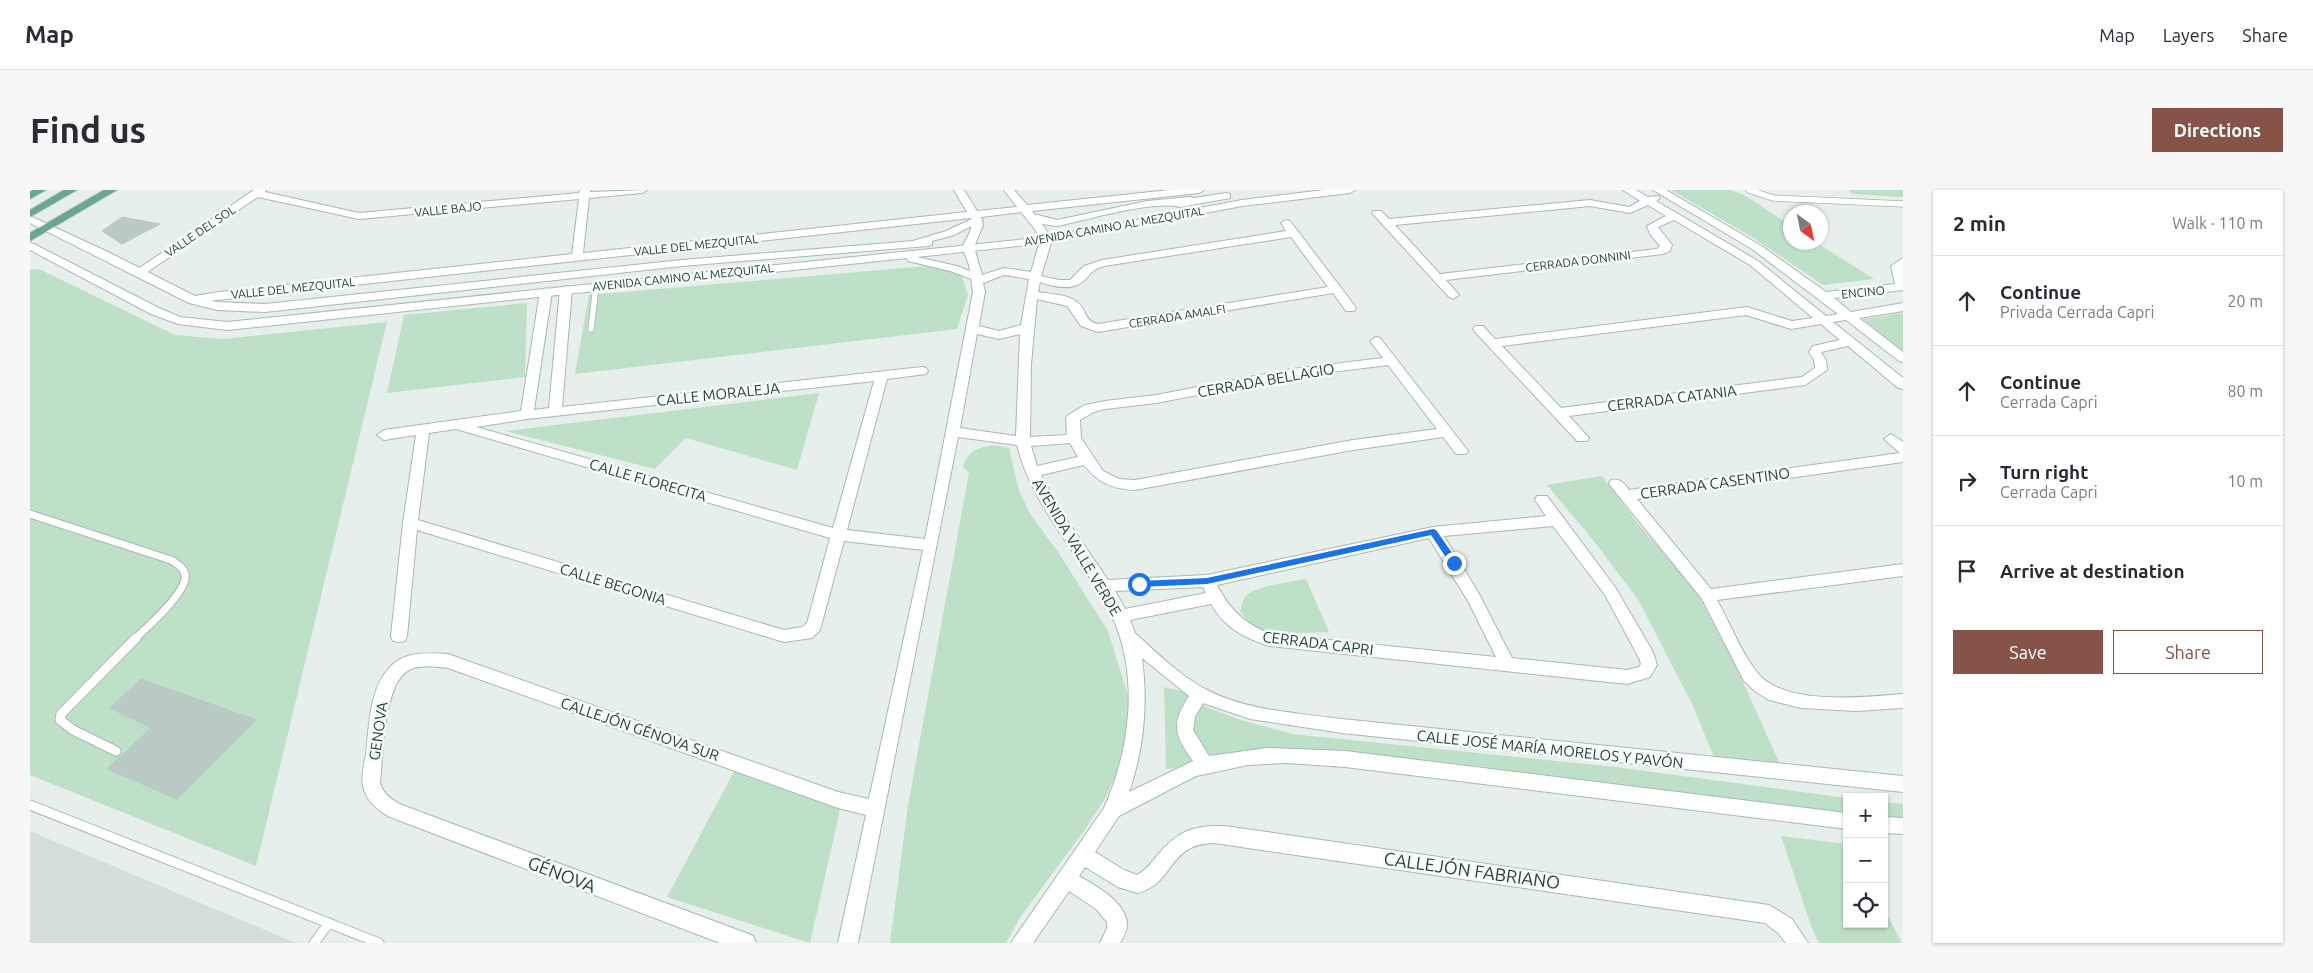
<!DOCTYPE html>
<meta charset="utf-8">
<style>
:root{--surface:#fff;--page:#f7f7f7;--text:#2b2b33;--muted:#7c7c81;--line:#e1e1e2;--accent:#855347}
body{margin:0;font-family:Ubuntu,sans-serif;background:var(--page);color:var(--text)}
.controls{position:absolute;right:15px;bottom:15px;display:grid;overflow:hidden;border-radius:0px;box-shadow:0 1px 4px #0004}
.controls button{width:45px;height:45px;display:grid;place-items:center;padding:0;border:0;border-bottom:1px solid var(--line);background:var(--surface);color:var(--text);font:25px sans-serif}
.compass{position:absolute;left:1753px;top:15px;width:45px;height:45px;border-radius:50%;background:var(--surface);box-shadow:0 1px 4px #0004;rotate:147deg}
.stop{position:absolute;width:15px;height:15px;margin:-11px;border:4px solid #1a73e8;border-radius:50%;background:#fff}
.stop.end{background:#1a73e8;border-color:#fff;box-shadow:0 1px 5px #0008}
.list{margin:0;padding:0;list-style:none}
h2{display:flex;justify-content:space-between;align-items:center;height:65px;margin:0;padding:0 20px;font-size:21px}
h2 small{font-size:16px;font-weight:400;color:var(--muted)}
.list li{display:grid;grid-template-columns:32px 1fr auto;gap:15px;align-items:center;box-sizing:border-box;height:90px;padding:0 20px;border-top:1px solid var(--line)}
.list b{display:block;font-size:19px;white-space:nowrap}
.list p{margin:0;font-size:16px;white-space:nowrap;color:var(--muted)}
.list em{font-size:16px;font-style:normal;color:var(--muted)}
.actions{display:flex;gap:10px;padding:15px 20px}
.actions a{flex:1;padding:11px 0;border:1px solid var(--accent);border-radius:0px;text-align:center;font-size:18px;color:var(--accent)}
.actions .main{background:var(--accent);color:#fff}
.icon{flex:none;width:28px;height:28px;fill:none;stroke:currentColor;stroke-width:2;stroke-linecap:round;stroke-linejoin:round}
.map{position:relative;flex:none;width:1873px;height:753px;overflow:hidden;border-radius:0px}
header{display:flex;align-items:center;gap:30px;box-sizing:border-box;height:70px;padding:0 25px;background:var(--surface);border-bottom:1px solid var(--line)}
header strong{font-size:24px}
nav{display:flex;gap:28px;margin-inline-start:auto;font-size:18px}
.intro{display:flex;align-items:center;justify-content:space-between;box-sizing:border-box;height:120px;padding:0 30px}
h1{margin:0;font-size:35px}
.button{padding:12px 22px;border-radius:0px;background:var(--accent);color:#fff;font-size:18px;font-weight:700}
main{display:flex;gap:30px;padding:0 30px}
aside{flex:1;background:var(--surface);border-radius:0px;box-shadow:0 1px 4px #0004}
.map>svg:first-child{display:block}
.built{fill:#d4dfda}
.green{fill:#bfe0c8}
.building{fill:#bbcac4;stroke:#b8c9c2}
.lines{fill:none;stroke-linecap:round;stroke-linejoin:round}
.lane-far2-casing{stroke:#a8b8b2;stroke-width:7}
.lane-far1-casing{stroke:#a8b8b2;stroke-width:9}
.lane-casing{stroke:#a8b8b2;stroke-width:11}
.street-casing{stroke:#a8b8b2;stroke-width:2}
.secondary-casing{stroke:#a4bbb3;stroke-width:2}
.primary-casing{stroke:#c2cac8;stroke-width:2}
.lane-far2{stroke:#fff;stroke-width:5.5}
.lane-far1{stroke:#fff;stroke-width:7}
.lane{stroke:#fff;stroke-width:9}
.street{fill:#fff;fill-rule:evenodd}
.secondary{fill:#fff;fill-rule:evenodd}
.primary{fill:#6aa596;fill-rule:evenodd}
.route{fill:#1a73e8}
.labels{text-anchor:middle;dominant-baseline:central;stroke-width:5;stroke-linejoin:round;paint-order:stroke}
.far-street-label{font-size:12px;fill:#24423a;stroke:#f7fbf9}
.street-label{font-size:15px;fill:#24423a;stroke:#f7fbf9}
.near-street-label{font-size:18px;fill:#24423a;stroke:#f7fbf9}
</style>
<header>
<strong>Map</strong>
<nav><a>Map</a><a>Layers</a><a>Share</a></nav>
</header>
<div class="intro"><h1>Find us</h1><a class="button">Directions</a></div>
<main>
<div class="map">
<svg width="1873" height="753" viewBox="0 0 1873 753">
<rect width="100%" height="100%" fill="#e6efeb"/>
<path class="built" d="M0,641L266,753H0Z"/>
<g class="green">
<path d="M1641,0H1701L1716,6L1760,35V52L1787,53L1844,89L1793,95L1722,47Z"/>
<path d="M1819,0H1873V7L1822,4Z"/>
<path d="M897,76L931,83L938,105L927,139L545,184L559,105Z"/>
<path d="M0,79L11,80L145,145L193,149L357,132L226,676L0,585Z"/>
<path d="M497,113L495,187L357,203L374,125Z"/>
<path d="M1873,123V161L1833,129Z"/>
<path d="M789,203L767,280L656,248L625,279L475,241Z"/>
<path d="M964,255L979,258L989,301L1001,325L1028,362L1078,441L1100,512L1091,573L1076,607L1054,641L991,726L976,753H860L878,615L939,283L933,277C938,260 948,258 964,255Z"/>
<path d="M1572,286L1609,335L1664,397L1706,477L1750,574L1686,572L1663,516L1609,411L1563,350L1517,295Z"/>
<path d="M1276,389L1299,442L1237,444L1220,433L1210,422C1211,418 1213,410 1215,407C1226,395 1261,392 1276,389Z"/>
<path d="M1134,497L1156,502L1176,517L1214,531L1263,544L1585,577L1817,608V625L1604,599L1456,577L1314,562L1136,579Z"/>
<path d="M706,578L810,620L780,753L637,707Z"/>
<path d="M1854,612L1873,614V630L1854,628Z"/>
<path d="M1751,646L1817,654V734H1854V719L1872,753H1789L1781,736Z"/>
</g>
<g class="building">
<path d="M92,27L130,34L92,54L72,41Z"/>
<path d="M111,489L226,530L147,609L77,579L121,538L80,518Z"/>
</g>
<g class="lines">
<defs>
<g id="lane-far2">
<path d="M1719,0L1743,8L1873,14"/>
<path d="M561,139L566,96"/>
</g>
<path id="lane-far1" d="M0,324L141,370C146,373 153,377 155,384C159,401 117,437 105,449"/>
<g id="lane">
<path d="M86,561L43,540L30,530L31,524L106,448"/>
<path d="M0,615L349,753"/>
<path d="M284,753L299,733"/>
</g>
<g id="street">
<path d="M224,0H236L235,2L329,23L549,3L550,0H560V2L617,0L612,3L559,8L553,63L937,22L924,0H934L947,21L987,17L974,0H984L997,15L1140,0H1174L1169,3L1002,21L1017,41L1022,50L1011,86L1029,90H1040L1054,76L1072,70L1256,41L1251,33L1256,30L1260,31L1324,115L1326,118L1324,121H1316L1303,103L1068,142L1051,136L1037,116L1007,109L1001,174L1000,247L1037,245L1036,228L1038,225L1055,215L1075,211L1126,205L1262,179L1353,168L1340,151L1346,147L1350,148L1438,261L1436,264H1426L1413,247L1323,260L1105,300C1083,299 1068,293 1054,275L1011,285L1030,320L1078,390L1177,385L1403,337L1516,326L1505,310L1507,306H1517L1585,397L1623,462L1627,475L1620,487L1597,494L1239,456C1214,448 1194,437 1181,414L1100,430L1105,443C1127,463 1150,486 1177,500C1218,521 1267,523 1312,529L1873,586V602L1312,543L1220,529L1173,513L1165,527L1163,540L1179,566L1237,558L1315,561L1817,623V639L1315,577L1257,573L1218,575L1166,586L1089,626L1065,662L1094,680L1107,685C1115,681 1121,673 1127,666C1147,641 1163,635 1195,636L1739,715L1762,729L1778,753H1756L1748,743L1735,733L1184,653C1136,654 1145,695 1107,703L1088,697L1055,677L1049,686C1066,696 1097,712 1097,735C1097,741 1093,748 1090,753H1070L1077,738V732L1066,719L1039,701L1003,753H981L1074,618C1099,562 1109,492 1085,433C1076,411 1062,391 1049,371C1024,334 997,297 987,255L928,247L828,753H808L836,625L808,618L418,478C406,477 390,474 379,480C353,494 353,565 350,593C353,604 362,610 372,615L716,743L723,746L726,753H690L360,627C347,620 336,611 333,596C331,587 334,574 336,565C339,538 339,498 360,477C375,461 398,463 418,464L808,602L839,609L893,360L814,351L790,440L782,448L754,452L387,340L377,446L375,451L369,452L363,451L361,446L373,333L386,245L354,250L347,245L354,240L491,221L510,102L516,98L522,102L504,220L519,218L530,99L536,96L542,99L532,217L892,177L896,178L898,181L896,184L857,189L817,340L895,349L943,102L939,75L932,57C937,48 944,37 941,28L159,113L157,110L159,107L189,102L542,64L549,9L329,29L228,7L113,85H105L103,83L105,81ZM991,22L1007,42L1010,50L1001,82L974,78L952,85L944,57L953,35L951,27ZM1261,47L1298,97L1068,134C1054,131 1057,120 1047,112C1037,104 1020,104 1008,102L1010,92C1021,96 1038,100 1049,94C1059,89 1058,81 1074,76ZM974,85L999,89L991,135L969,141L949,136L955,102L953,93ZM947,144L969,149L990,144L986,246L930,238ZM1358,175L1407,239L1323,250L1105,290L1089,289L1073,281L1051,248L1050,230L1064,222L1075,219L1126,213L1262,187ZM844,191L803,338L446,237L497,229ZM426,239L800,348L777,433L772,437L754,440L388,330L399,243ZM1040,253L1048,267L1007,276L1001,256ZM1523,336L1575,405L1609,468L1611,474L1609,477L1597,480L1482,468L1448,402L1414,346ZM1399,348L1438,411L1466,467L1240,444C1214,433 1200,420 1187,395ZM1173,397L1176,403L1095,419L1085,401ZM1112,468L1159,506C1141,534 1144,545 1163,571L1099,602C1114,559 1118,513 1112,468Z"/>
<path d="M1593,0H1606L1618,7L1629,6L1630,8L1626,11L1728,71L1796,126L1808,124L1722,59L1623,0H1636L1730,55L1796,102L1865,94L1861,76L1873,68V100L1804,108L1821,122L1873,113V121L1829,128L1873,162V172L1869,171L1816,130L1803,132L1873,188V199L1868,198L1818,156L1791,162L1796,170L1797,180L1775,195L1539,226L1559,248L1557,251H1547L1445,142L1443,139L1445,136H1453L1465,149L1717,117L1762,131L1783,128L1720,75L1644,30L1628,37L1642,55L1640,61L1633,64L1416,90L1429,105L1423,109L1419,107L1342,23L1343,21H1351L1359,29L1560,10L1599,17L1610,11ZM1618,15L1636,26L1617,36L1620,44L1630,56L1627,59L1410,84L1365,35L1560,16L1600,23ZM1716,125L1761,139L1791,134L1810,150L1783,156L1779,162L1784,170L1785,178L1772,187L1531,218L1472,156Z"/>
<path d="M1861,244L1873,252V272L1607,309L1681,399L1873,374V386L1687,410C1699,431 1711,462 1726,481C1753,517 1833,507 1873,504V518L1826,521L1771,518L1739,510L1726,502L1714,491L1672,409L1579,294L1581,290C1591,288 1594,294 1599,300L1870,263L1854,249Z"/>
<path d="M1854,627L1873,628V644L1854,643Z"/>
</g>
<g id="secondary">
<path d="M1294,0H1325L1320,3L1212,16L1016,53L887,67L927,76L951,86L953,88L947,91L920,81L878,71L877,68L197,140L148,134L121,124L0,60V53L4,54L129,118L150,127L197,132L1016,47L1212,10Z"/>
<path d="M1196,3L1200,4V8L1150,17C1122,10 1058,30 1027,36L1012,34L995,26L1000,23L1027,30L1117,11L1160,7L1164,8Z"/>
<path d="M0,26L78,62L167,107L187,112L235,114L652,70L883,51L916,41L944,28L948,27L953,30L924,45L902,51V55L898,56L652,76L235,122L187,120L159,113L0,33Z"/>
</g>
<g id="primary">
<path d="M3,0H16L0,9V2Z"/>
<path d="M34,0H47L0,27V20Z"/>
<path d="M74,0H87L0,51V43Z"/>
</g>
</defs>
<use href="#lane-far2" class="lane-far2-casing"/>
<use href="#lane-far1" class="lane-far1-casing"/>
<use href="#lane" class="lane-casing"/>
<use href="#street" class="street-casing"/>
<use href="#secondary" class="secondary-casing"/>
<use href="#primary" class="primary-casing"/>
<use href="#lane-far2" class="lane-far2"/>
<use href="#lane-far1" class="lane-far1"/>
<use href="#lane" class="lane"/>
<use href="#street" class="street"/>
<use href="#secondary" class="secondary"/>
<use href="#primary" class="primary"/>
</g>
<path class="route" d="M1403,339L1406,340L1427,370V375H1421L1401,345L1177,394L1109,397L1105,394L1109,391L1177,388Z"/>
<g class="labels">
<g class="far-street-label">
<text transform="translate(418 19) rotate(-6)">VALLE BAJO</text>
<text transform="translate(1084 36) rotate(-10)">AVENIDA CAMINO AL MEZQUITAL</text>
<text transform="translate(170 41) rotate(-34)">VALLE DEL SOL</text>
<text transform="translate(666 55) rotate(-6)">VALLE DEL MEZQUITAL</text>
<text transform="translate(1548 71) rotate(-7)">CERRADA DONNINI</text>
<text transform="translate(653 87) rotate(-6)">AVENIDA CAMINO AL MEZQUITAL</text>
<text transform="translate(263 98) rotate(-6)">VALLE DEL MEZQUITAL</text>
<text transform="translate(1833 102) rotate(-6)">ENCINO</text>
<text transform="translate(1147 126) rotate(-9)">CERRADA AMALFI</text>
</g>
<g class="street-label">
<text transform="translate(1236 190) rotate(-10)">CERRADA BELLAGIO</text>
<text transform="translate(688 204) rotate(-6)">CALLE MORALEJA</text>
<text transform="translate(1642 208) rotate(-7)">CERRADA CATANIA</text>
<text transform="translate(618 290) rotate(16)">CALLE FLORECITA</text>
<text transform="translate(1685 293) rotate(-8)">CERRADA CASENTINO</text>
<text transform="translate(1047 357) rotate(59)">AVENIDA VALLE VERDE</text>
<text transform="translate(583 394) rotate(17)">CALLE BEGONIA</text>
<text transform="translate(1288 453) rotate(7)">CERRADA CAPRI</text>
<text transform="translate(610 539) rotate(19)">CALLEJÓN GÉNOVA SUR</text>
<text transform="translate(348 541) rotate(-82)">GENOVA</text>
<text transform="translate(1520 559) rotate(6)">CALLE JOSÉ MARÍA MORELOS Y PAVÓN</text>
</g>
<g class="near-street-label">
<text transform="translate(1442 680) rotate(8)">CALLEJÓN FABRIANO</text>
<text transform="translate(532 684) rotate(21)">GÉNOVA</text>
</g>
</g>
</svg>
<div class="controls">
<button>+</button>
<button>−</button>
<button><svg class="icon" aria-label="locate" viewBox="0 0 24 24"><circle cx="12" cy="12" r="6"/><path d="M12 2v4M12 18v4M2 12h4M18 12h4"/></svg></button>
</div>
<svg class="compass" viewBox="-18 -18 36 36"><path d="M0-13l5 13h-10z" fill="#e53935"/><path d="M0 13l5-13h-10z" fill="#7c7c81"/></svg>
<div class="stop" style="left:1109px;top:394px"></div>
<div class="stop end" style="left:1424px;top:373px"></div>
</div>
<aside>
<h2>2 min<small>Walk · 110 m</small></h2>
<ul class="list">
<li><svg class="icon" aria-label="ahead" viewBox="0 0 24 24"><path d="M12 20V5M6 11l6-6 6 6"/></svg><div><b>Continue</b><p>Privada Cerrada Capri</p></div><em>20 m</em></li>
<li><svg class="icon" aria-label="ahead" viewBox="0 0 24 24"><path d="M12 20V5M6 11l6-6 6 6"/></svg><div><b>Continue</b><p>Cerrada Capri</p></div><em>80 m</em></li>
<li><svg class="icon" aria-label="right" viewBox="0 0 24 24"><path d="M7 20v-9h11M14 6l5 5-5 5"/></svg><div><b>Turn right</b><p>Cerrada Capri</p></div><em>10 m</em></li>
<li><svg class="icon" aria-label="arrive" viewBox="0 0 24 24"><path d="M6 21V4h12l-3 4 3 4H6"/></svg><div><b>Arrive at destination</b></div></li>
</ul>
<div class="actions"><a class="main">Save</a><a>Share</a></div>
</aside>
</main>
